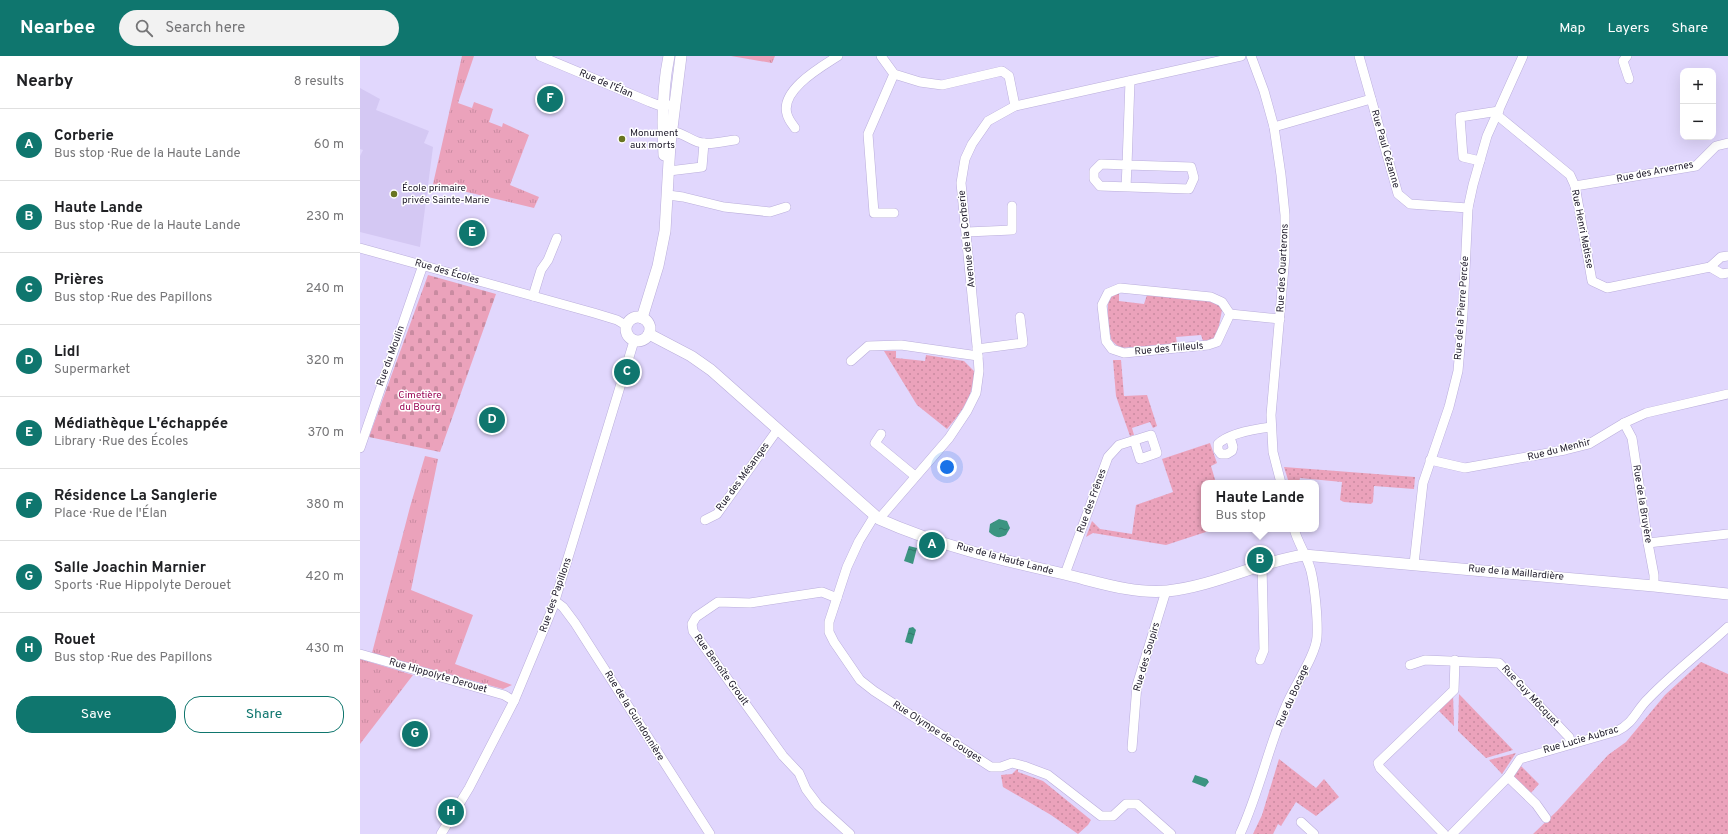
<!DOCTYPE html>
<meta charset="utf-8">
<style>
:root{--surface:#fff;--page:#f2f2f2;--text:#202124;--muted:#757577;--line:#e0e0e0;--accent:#0f766e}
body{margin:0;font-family:Overpass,sans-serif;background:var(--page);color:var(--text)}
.controls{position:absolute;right:12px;top:12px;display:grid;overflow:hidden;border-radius:8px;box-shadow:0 4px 16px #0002}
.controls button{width:36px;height:36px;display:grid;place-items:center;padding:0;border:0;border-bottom:1px solid var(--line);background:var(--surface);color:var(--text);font:20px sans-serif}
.you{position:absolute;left:587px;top:411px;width:14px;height:14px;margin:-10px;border:3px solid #fff;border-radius:50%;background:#1a73e8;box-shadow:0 0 0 6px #1a73e833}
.badge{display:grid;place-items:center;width:26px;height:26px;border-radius:50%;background:var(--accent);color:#fff;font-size:13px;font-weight:700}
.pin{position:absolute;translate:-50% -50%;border:2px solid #fff;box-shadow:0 1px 4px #0006}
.popup{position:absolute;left:841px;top:424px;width:118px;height:52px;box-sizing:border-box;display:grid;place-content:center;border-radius:8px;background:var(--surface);filter:drop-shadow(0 1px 3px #0005);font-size:13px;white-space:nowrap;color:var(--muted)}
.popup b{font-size:15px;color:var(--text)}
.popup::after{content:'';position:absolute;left:50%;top:100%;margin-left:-8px;border:8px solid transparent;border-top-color:var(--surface)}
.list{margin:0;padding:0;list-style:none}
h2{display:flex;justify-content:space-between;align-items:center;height:52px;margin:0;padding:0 16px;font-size:17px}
h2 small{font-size:13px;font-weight:400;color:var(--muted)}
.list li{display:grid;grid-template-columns:26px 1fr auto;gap:12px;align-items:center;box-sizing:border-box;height:72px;padding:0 16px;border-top:1px solid var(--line)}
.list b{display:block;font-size:15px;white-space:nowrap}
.list p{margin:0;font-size:13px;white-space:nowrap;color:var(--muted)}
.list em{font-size:13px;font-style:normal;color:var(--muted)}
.actions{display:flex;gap:8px;padding:12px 16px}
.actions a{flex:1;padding:9px 0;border:1px solid var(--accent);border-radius:16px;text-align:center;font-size:14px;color:var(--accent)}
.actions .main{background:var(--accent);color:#fff}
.icon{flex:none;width:22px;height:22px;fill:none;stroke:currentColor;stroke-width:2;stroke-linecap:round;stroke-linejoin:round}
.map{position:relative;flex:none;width:1368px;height:778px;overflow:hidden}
header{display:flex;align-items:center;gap:24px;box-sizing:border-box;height:56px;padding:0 20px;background:var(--accent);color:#fff}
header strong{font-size:19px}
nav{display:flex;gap:22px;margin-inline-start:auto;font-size:14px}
.search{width:280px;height:36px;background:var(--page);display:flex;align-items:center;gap:10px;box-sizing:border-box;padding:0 14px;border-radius:22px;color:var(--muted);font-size:15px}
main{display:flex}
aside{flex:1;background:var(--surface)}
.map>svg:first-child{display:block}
.built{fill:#d4c8f3}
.grass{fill:url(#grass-dots)}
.cemetery{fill:url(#cemetery-stones)}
.park{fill:url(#park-tufts)}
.water{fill:url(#water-ripples)}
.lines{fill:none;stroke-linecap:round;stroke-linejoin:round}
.minor-casing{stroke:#baaedb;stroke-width:10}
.tertiary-casing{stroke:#baaedb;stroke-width:12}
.minor{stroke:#fff;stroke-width:9}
.tertiary{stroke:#fff;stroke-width:11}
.poi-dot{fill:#697520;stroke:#fff;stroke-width:1.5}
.labels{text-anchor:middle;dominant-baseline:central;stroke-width:3;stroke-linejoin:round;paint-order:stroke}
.street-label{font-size:10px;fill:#1f1b2b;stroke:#fff}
.poi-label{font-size:10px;fill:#1f1b2b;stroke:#fff;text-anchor:start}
.park-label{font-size:10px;fill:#9a0856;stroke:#fff}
</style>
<header>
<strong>Nearbee</strong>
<div class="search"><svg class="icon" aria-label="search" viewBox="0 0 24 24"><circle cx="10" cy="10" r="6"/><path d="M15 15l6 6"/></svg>Search here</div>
<nav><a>Map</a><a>Layers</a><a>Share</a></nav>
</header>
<main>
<aside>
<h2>Nearby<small>8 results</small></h2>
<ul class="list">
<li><span class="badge">A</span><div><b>Corberie</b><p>Bus stop · Rue de la Haute Lande</p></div><em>60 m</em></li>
<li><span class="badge">B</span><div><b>Haute Lande</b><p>Bus stop · Rue de la Haute Lande</p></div><em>230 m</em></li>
<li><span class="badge">C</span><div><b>Prières</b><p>Bus stop · Rue des Papillons</p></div><em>240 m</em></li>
<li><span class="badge">D</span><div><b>Lidl</b><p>Supermarket</p></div><em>320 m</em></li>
<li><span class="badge">E</span><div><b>Médiathèque L'échappée</b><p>Library · Rue des Écoles</p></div><em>370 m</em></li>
<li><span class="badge">F</span><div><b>Résidence La Sanglerie</b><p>Place · Rue de l'Élan</p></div><em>380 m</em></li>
<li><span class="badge">G</span><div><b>Salle Joachin Marnier</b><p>Sports · Rue Hippolyte Derouet</p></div><em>420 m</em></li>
<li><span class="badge">H</span><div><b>Rouet</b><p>Bus stop · Rue des Papillons</p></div><em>430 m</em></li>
</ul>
<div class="actions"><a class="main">Save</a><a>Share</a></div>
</aside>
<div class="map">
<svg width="1368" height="778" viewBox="0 0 1368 778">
<defs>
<pattern id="grass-dots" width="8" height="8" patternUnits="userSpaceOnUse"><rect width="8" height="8" fill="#eba2bb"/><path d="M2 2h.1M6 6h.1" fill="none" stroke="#c98ba1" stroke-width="1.8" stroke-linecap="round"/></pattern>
<pattern id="cemetery-stones" width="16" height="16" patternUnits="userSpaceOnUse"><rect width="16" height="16" fill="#eba2bb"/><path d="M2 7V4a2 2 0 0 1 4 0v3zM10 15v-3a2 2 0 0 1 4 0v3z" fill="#c98ba1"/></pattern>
<pattern id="park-tufts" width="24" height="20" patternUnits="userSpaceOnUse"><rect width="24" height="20" fill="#eba2bb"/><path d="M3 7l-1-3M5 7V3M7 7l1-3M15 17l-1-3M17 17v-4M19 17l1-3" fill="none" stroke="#c98ba1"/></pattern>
<pattern id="water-ripples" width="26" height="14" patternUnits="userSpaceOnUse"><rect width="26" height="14" fill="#3b9481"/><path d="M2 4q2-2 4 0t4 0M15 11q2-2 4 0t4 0" fill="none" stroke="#31786a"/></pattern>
</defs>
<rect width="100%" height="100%" fill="#e1d7fd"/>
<path class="built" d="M0,32L20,43L16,54L69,75L64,87L73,91L60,191L0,176V100L3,94L0,93Z"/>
<g class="grass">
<path d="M759,237V245L784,248L787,239L855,245L861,250L862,254L857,280L849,285H843L841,279L816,281L817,288L760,292L752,285C749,277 746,252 749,244C751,240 755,238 759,237Z"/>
<path d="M524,295H536V302L565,305L566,299L604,305L615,316C612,342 603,354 587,373L557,349Z"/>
<path d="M753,304H761L764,340L787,339L797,370L793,372L790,366L772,372L774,379L770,380L756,340Z"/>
<path d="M850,387L857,407L851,410L856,427H844V473H855L806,489L733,477L726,481L732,465L740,473L772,478L776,449L813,436L802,403Z"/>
<path d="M924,411L1055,421L1054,433L1014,430L1013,446L1011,448L984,446L980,444L982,426L940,422L939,427H929Z"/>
<path d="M1341,606L1368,618V778H1173L1197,755L1248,699L1266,686L1305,639Z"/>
<path d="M1093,638L1094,670L1078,654Z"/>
<path d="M1099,638L1153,694L1126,702L1098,675Z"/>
<path d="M1156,697L1142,718L1129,704Z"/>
<path d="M919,703L956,732L964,723L979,741L956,760L936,746L921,770L918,768L913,778H893L902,759Z"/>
<path d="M1160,709L1179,728L1170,738L1152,720Z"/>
<path d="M658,712V716L683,725L731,764L728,769L718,778L691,759L643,731L641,719L652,718Z"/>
</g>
<path class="cemetery" d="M68,219L136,238L80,396L9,381Z"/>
<g class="park">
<path d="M102,0H114L98,47L112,52L114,46L133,53L129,66L142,71L143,67L169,79L150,129L179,141L174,152L73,128Z"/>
<path d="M371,0H415L412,7Z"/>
<path d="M65,400L78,403L51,534L113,559L95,608L152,629L143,633L12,597L50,451Z"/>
<path d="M0,603L53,619L0,688Z"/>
</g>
<g class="water">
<path d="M639,463L647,465L650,472L646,479C638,483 635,481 629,476L630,468Z"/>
<path d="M549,490L557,492L553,508L544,505Z"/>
<path d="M549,572L553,571L556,574L552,588L545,586Z"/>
<path d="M835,719L847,723L849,726L845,731L832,726Z"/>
</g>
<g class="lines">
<defs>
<g id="minor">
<path d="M180,0L290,46L298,49H309"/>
<path d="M521,0L534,18L560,26L582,29L642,15L649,20L655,50"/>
<path d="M891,0L904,35L914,71L921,119L925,159V200L911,359L913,396L921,427"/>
<path d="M999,0L1038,138L1050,148L1108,152"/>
<path d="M1267,0L1263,5L1269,23"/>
<path d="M1137,59L1210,119L1215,130L1232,225L1247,232L1350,211"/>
<path d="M914,71L1011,43"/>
<path d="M435,72C432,68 428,63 427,58C420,34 461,11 478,0"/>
<path d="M311,75C323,77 327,82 338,86C349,90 364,85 375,84"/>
<path d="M1120,105L1103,101L1100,61L1139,55"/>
<path d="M309,115L342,111L344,87"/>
<path d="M1215,130L1336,110L1356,90L1368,87"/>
<path d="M766,131L767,109L741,108L734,115V123L740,130L829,133L834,122L831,111L767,109L770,25"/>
<path d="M308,139L323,141L364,151L410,156L426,151"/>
<path d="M534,157H514L508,78L534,18"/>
<path d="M607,176L652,174V150"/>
<path d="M0,192L234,257L257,264L267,270"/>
<path d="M1368,200L1361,201L1350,211L1362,218L1368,217"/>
<path d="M760,232L851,241L862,246L870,258L857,286L848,289L764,297L752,293L746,285L742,249L748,237Z"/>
<path d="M173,240L181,214L188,204L197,182"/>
<path d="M870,258L920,263"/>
<path d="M617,293L663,287L660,261"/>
<path d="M491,305L508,290L541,289L618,300"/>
<path d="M1264,367L1272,382L1288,487L1294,519V530"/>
<path d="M521,378L515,387L555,420"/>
<path d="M870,381L873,391L872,395L867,398H861L858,394V388C869,377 895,373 911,371"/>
<path d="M0,392L63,209"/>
<path d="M1070,404L1105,412L1205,394L1229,388L1264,367L1286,357L1368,338"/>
<path d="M515,459L499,485L487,511L469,566V576L474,586L500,624L514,635L631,711H641L652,707L664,710L688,719L741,760H753L766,748H777L811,778"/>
<path d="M519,463L589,382L607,355L616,337L619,315L618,300L601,127L605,103L612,88L628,65L655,50L881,0"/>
<path d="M345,464L357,458L418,373"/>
<path d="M1288,487L1368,478"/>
<path d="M1054,508L1063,427L1089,351L1098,315L1103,257L1108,152L1113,129L1127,80L1163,0"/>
<path d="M705,518L748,401L759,389L791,379L797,397L780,403L774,384"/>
<path d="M477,542L462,536L390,547L358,546L336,561L332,568L333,575L423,700L439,717L446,733L458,749L490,778"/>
<path d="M195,545L203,551L215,567L350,778"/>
<path d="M0,598L144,639L154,645"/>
<path d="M900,604L904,594L902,509"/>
<path d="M1050,609L1065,604L1139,607L1209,681L1211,687"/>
<path d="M772,692L777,629L806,535"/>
<path d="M1148,721L1176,748L1186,762"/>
<path d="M941,766L954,778"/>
<path d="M81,778L109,732L154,645L193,551L274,285"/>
<path d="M880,778C899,737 908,692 926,650C933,632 956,599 957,581C958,564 955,532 951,515C947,500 938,487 934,473"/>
<path d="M1084,778L1020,712L1018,707L1094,634L1095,604"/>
<path d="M1092,778L1148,721L1160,703L1257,675C1274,667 1276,654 1289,642C1313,617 1342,595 1368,571"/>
</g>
<g id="tertiary">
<path d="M304,99C302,65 302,33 309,0"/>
<circle cx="278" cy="273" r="12"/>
<path d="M282,262L298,210L305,175L310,88L321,0"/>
<path d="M289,278L331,300L351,314L519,463C577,489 641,504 704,518C738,526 772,538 807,535C855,530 898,506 944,499L1294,530L1368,538"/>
</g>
</defs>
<use href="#minor" class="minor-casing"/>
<use href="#tertiary" class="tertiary-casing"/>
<use href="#minor" class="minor"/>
<use href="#tertiary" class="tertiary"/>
</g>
<g class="poi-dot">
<circle cx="262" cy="83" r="4"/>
<circle cx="34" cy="138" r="4"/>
</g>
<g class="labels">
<g class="street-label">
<text transform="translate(246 28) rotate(23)">Rue de l'Élan</text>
<text transform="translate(1025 93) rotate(74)">Rue Paul Cézanne</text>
<text transform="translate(1295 116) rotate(-11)">Rue des Arvernes</text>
<text transform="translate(1222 173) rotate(79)">Rue Henri Matisse</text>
<text transform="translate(607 183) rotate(-96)">Avenue de la Corberie</text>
<text transform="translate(923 212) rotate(-87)">Rue des Quarterons</text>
<text transform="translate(87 216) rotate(16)">Rue des Écoles</text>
<text transform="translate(1102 252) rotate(-86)">Rue de la Pierre Percée</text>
<text transform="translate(809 293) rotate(-5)">Rue des Tilleuls</text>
<text transform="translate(31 300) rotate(-70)">Rue du Moulin</text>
<text transform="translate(1199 394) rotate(-14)">Rue du Menhir</text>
<text transform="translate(383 421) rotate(-54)">Rue des Mésanges</text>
<text transform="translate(732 445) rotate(-70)">Rue des Frênes</text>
<text transform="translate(1282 448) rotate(81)">Rue de la Bruyère</text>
<text transform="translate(645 503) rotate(15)">Rue de la Haute Lande</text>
<text transform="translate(1156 517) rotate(5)">Rue de la Maillardière</text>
<text transform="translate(196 539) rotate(-71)">Rue des Papillons</text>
<text transform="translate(787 601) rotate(-74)">Rue des Soupirs</text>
<text transform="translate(361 614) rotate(54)">Rue Benoîte Groult</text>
<text transform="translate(78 620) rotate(16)">Rue Hippolyte Derouet</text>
<text transform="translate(933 640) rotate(-66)">Rue du Bocage</text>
<text transform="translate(1170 640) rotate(47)">Rue Guy Môcquet</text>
<text transform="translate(274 660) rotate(58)">Rue de la Guindonnière</text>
<text transform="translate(577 676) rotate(33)">Rue Olympe de Gouges</text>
<text transform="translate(1221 684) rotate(-16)">Rue Lucie Aubrac</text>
</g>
<g class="poi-label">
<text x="270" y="77">Monument<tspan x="270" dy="12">aux morts</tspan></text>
<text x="42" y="132">École primaire<tspan x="42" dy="12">privée Sainte-Marie</tspan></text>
</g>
<g class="park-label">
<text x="60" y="339">Cimetière<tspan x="60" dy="12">du Bourg</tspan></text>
</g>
</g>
</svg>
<div class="controls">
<button>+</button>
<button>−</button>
</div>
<div class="you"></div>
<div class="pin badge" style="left:572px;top:489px">A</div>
<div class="pin badge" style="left:900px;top:504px">B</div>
<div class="popup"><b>Haute Lande</b>Bus stop</div>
<div class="pin badge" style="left:267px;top:316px">C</div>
<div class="pin badge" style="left:132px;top:364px">D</div>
<div class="pin badge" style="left:112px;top:177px">E</div>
<div class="pin badge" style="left:190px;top:43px">F</div>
<div class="pin badge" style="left:55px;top:678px">G</div>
<div class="pin badge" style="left:91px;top:756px">H</div>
</div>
</main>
